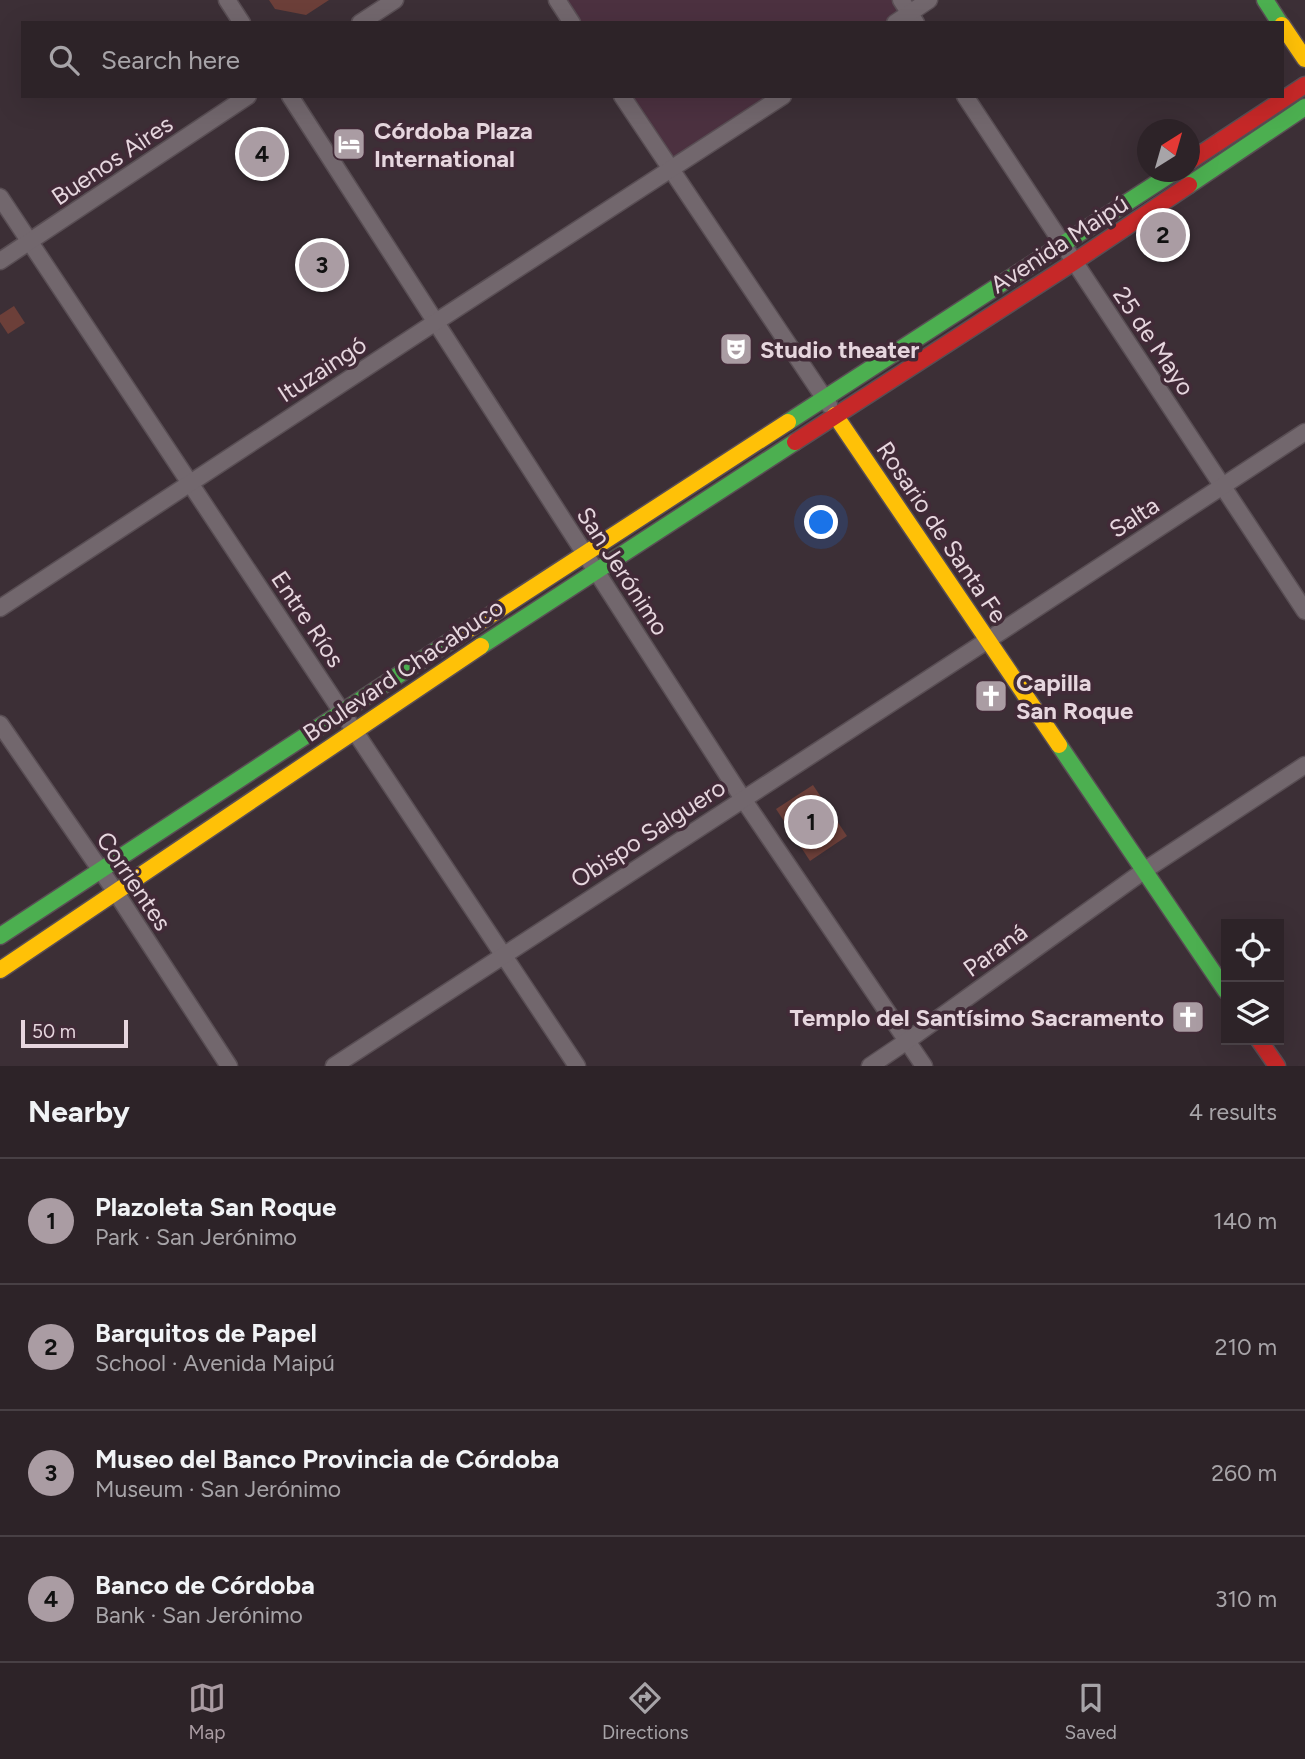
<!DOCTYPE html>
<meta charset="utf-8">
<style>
:root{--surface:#2d2328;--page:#392f34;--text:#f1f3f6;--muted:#a7a4a8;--line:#484045;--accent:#aa9ca3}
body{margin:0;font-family:Figtree,sans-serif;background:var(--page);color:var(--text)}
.controls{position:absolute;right:21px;bottom:21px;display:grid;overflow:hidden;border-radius:0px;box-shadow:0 7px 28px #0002}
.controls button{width:63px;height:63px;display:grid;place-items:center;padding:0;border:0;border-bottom:2px solid var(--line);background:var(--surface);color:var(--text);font:35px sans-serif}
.compass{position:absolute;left:1137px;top:119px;width:63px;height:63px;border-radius:50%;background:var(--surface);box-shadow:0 7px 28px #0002;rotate:37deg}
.scale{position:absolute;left:21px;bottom:18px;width:107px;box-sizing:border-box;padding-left:7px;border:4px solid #e6d6de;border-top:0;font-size:19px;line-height:24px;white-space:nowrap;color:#e6d6de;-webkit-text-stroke:5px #412a37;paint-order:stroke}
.you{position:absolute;left:822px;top:523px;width:24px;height:24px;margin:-18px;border:5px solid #fff;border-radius:50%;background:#1a73e8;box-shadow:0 0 0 10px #1a73e833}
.badge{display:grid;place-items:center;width:46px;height:46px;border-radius:50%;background:var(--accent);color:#111;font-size:23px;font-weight:700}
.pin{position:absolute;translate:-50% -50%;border:4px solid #fff;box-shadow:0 2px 7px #0006}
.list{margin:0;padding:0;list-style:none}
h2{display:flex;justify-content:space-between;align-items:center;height:91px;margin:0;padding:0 28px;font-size:30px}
h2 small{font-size:23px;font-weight:400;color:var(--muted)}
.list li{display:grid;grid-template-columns:46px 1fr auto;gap:21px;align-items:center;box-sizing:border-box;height:126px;padding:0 28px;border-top:2px solid var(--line)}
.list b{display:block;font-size:26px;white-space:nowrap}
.list p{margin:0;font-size:23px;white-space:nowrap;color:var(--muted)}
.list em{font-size:23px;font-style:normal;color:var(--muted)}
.icon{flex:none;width:38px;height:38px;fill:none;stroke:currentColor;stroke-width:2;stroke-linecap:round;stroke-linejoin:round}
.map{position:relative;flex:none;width:1305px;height:1066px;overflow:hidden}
.search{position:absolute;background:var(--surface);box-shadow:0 7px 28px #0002;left:21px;right:21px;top:21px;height:77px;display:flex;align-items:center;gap:18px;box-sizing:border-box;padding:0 24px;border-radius:0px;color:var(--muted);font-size:26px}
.sheet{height:595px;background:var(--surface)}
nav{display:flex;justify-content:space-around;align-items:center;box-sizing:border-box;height:98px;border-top:2px solid var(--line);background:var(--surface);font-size:19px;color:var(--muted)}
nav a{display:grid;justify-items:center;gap:4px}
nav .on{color:var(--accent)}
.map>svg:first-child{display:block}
.built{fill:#4c3140}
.green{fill:#6c3f39}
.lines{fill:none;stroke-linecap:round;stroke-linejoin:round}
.street-casing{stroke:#594e54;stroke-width:19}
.fast-casing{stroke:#594e54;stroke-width:19}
.slow-casing{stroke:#594e54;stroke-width:19}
.jam-casing{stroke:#594e54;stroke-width:19}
.street{stroke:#72676d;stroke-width:16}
.fast{stroke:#4caf50;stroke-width:16}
.slow{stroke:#ffc107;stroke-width:16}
.jam{stroke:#c62828;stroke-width:16}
.labels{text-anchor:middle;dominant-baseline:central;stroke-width:7;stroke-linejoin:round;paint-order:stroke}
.poi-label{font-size:24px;font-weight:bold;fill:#e6d6de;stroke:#412a37;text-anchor:start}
.street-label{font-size:24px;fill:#e6d6de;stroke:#412a37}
</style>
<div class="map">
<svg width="1305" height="1066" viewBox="0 0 1305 1066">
<rect width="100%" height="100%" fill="#3c2f36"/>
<g class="built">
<path d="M557,0H929L895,23H572Z"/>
<path d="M622,96H783L671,170Z"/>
</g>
<g class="green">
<path d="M269,0H329L306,15L275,9Z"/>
<path d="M14,306L25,323L8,334L0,322V315Z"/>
<path d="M813,785L847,836L810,861L776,809Z"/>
</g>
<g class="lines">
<defs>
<g id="street">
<path d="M227,0L242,23"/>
<path d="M557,0L572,23"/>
<path d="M901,0L916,23"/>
<path d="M360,23L395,0"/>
<path d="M895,23L929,0"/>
<path d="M290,96L743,799L924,1066"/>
<path d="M622,96L829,405"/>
<path d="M965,96L1305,611"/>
<path d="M0,197L577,1066"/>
<path d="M0,261L248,96"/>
<path d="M0,608L425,329L783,96"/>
<path d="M0,724L113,888L229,1066"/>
<path d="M334,1066L988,640L1305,432"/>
<path d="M870,1066L907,1041L1145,870L1305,765"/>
</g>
<g id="fast">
<path d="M1265,0L1280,23"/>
<path d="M1189,185L1305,107"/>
<path d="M788,422L1174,172"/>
<path d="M481,646L795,442"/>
<path d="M1059,745L1226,991"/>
<path d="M0,936L452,640"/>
</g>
<g id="slow">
<path d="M1282,25L1305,59"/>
<path d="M835,415L1059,745"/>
<path d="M452,640L788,422"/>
<path d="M0,970L481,646"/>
</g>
<g id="jam">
<path d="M1190,161L1305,85"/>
<path d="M795,442L1074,262L1189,185"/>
<path d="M1259,1040L1277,1066"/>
</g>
</defs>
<use href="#street" class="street-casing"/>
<use href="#fast" class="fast-casing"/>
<use href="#slow" class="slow-casing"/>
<use href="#jam" class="jam-casing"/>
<use href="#street" class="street"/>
<use href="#fast" class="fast"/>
<use href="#slow" class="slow"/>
<use href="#jam" class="jam"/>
</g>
<defs>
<symbol id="hotel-square" viewBox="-11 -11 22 22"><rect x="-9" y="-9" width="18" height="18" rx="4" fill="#aa9ca3" stroke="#412a37"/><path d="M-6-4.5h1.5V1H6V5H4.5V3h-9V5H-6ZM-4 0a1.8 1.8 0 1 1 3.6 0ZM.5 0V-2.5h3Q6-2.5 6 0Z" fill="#fff"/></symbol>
<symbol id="theatre-square" viewBox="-11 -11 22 22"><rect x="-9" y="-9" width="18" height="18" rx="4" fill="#aa9ca3" stroke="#412a37"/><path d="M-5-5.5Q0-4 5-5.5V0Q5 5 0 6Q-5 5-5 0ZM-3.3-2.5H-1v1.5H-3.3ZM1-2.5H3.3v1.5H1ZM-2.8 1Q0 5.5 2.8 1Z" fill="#fff"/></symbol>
<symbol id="church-square" viewBox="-11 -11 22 22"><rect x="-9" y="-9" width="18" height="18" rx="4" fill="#aa9ca3" stroke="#412a37"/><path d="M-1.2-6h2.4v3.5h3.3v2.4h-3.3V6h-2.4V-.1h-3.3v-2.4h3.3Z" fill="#fff"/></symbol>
</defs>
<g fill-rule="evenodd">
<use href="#hotel-square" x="330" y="125" width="38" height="38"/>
<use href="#theatre-square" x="717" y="330" width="38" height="38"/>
<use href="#church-square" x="972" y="677" width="38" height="38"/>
<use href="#church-square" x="1169" y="998" width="38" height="38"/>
</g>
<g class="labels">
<g class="poi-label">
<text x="374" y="130">Córdoba Plaza<tspan x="374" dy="28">International</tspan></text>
<text x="760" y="349">Studio theater</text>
<text x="1016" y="682">Capilla<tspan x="1016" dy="28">San Roque</tspan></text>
<text x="1164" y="1017" text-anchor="end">Templo del Santísimo Sacramento</text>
</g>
<g class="street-label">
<text transform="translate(112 160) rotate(-34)">Buenos Aires</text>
<text transform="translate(1059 244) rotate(-33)">Avenida Maipú</text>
<text transform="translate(1154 341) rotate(56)">25 de Mayo</text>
<text transform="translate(322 369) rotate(-33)">Ituzaingó</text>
<text transform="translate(1134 517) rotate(-33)">Salta</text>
<text transform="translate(942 532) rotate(56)">Rosario de Santa Fe</text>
<text transform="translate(623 571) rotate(57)">San Jerónimo</text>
<text transform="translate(308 619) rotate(56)">Entre Ríos</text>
<text transform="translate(403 670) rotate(-34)">Boulevard Chacabuco</text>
<text transform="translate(648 833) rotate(-33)">Obispo Salguero</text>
<text transform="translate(134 881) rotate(56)">Corrientes</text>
<text transform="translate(995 950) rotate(-36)">Paraná</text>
</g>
</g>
</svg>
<div class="controls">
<button><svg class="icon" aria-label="locate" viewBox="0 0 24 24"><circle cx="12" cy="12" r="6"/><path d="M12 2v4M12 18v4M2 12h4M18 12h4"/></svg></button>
<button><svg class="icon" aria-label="layers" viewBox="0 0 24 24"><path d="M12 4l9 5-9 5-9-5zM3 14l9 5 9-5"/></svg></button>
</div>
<svg class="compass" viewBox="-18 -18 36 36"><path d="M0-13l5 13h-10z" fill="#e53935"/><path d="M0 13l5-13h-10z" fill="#a7a4a8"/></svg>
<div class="scale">50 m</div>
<div class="you"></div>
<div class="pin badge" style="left:811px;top:822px">1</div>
<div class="pin badge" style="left:1163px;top:235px">2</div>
<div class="pin badge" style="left:322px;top:265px">3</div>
<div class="pin badge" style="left:262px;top:154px">4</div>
<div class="search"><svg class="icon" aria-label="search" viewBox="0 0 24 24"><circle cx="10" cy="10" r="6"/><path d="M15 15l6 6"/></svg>Search here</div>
</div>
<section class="sheet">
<h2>Nearby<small>4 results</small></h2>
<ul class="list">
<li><span class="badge">1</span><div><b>Plazoleta San Roque</b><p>Park · San Jerónimo</p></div><em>140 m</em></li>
<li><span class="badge">2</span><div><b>Barquitos de Papel</b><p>School · Avenida Maipú</p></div><em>210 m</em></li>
<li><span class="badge">3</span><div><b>Museo del Banco Provincia de Córdoba</b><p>Museum · San Jerónimo</p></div><em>260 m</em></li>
<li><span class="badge">4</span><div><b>Banco de Córdoba</b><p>Bank · San Jerónimo</p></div><em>310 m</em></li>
</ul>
</section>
<nav>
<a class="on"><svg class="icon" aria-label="map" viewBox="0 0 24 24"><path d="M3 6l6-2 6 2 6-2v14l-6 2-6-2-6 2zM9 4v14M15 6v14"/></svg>Map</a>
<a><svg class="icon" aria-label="directions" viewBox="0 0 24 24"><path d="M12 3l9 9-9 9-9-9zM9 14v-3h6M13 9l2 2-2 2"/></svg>Directions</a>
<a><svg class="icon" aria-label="saved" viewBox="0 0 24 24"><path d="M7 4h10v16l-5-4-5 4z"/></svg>Saved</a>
</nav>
